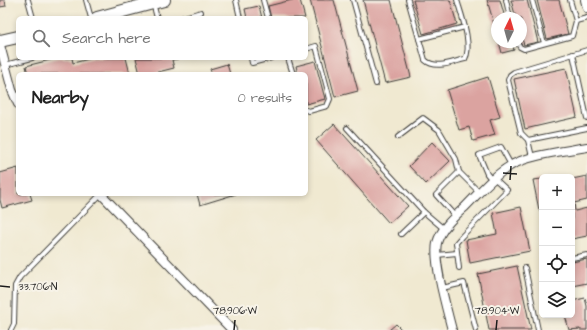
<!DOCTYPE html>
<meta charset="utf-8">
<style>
:root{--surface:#fff;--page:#f6f6f6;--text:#222;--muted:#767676;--line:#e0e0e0}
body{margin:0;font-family:"Architects Daughter",sans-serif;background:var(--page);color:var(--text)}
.controls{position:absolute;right:12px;bottom:12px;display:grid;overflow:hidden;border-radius:6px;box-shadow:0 2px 6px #0003}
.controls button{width:36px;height:36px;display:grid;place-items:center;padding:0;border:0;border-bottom:1px solid var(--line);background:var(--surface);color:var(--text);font:20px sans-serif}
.compass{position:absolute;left:491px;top:12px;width:36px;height:36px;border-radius:50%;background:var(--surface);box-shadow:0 2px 6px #0003;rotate:5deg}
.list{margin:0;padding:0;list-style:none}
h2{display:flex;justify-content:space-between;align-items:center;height:52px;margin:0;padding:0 16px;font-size:17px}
h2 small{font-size:13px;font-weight:400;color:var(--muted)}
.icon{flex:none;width:22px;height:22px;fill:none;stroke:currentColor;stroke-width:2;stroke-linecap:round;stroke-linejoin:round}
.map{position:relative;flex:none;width:587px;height:330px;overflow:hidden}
.search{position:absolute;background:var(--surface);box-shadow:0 2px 6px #0003;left:16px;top:16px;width:292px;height:44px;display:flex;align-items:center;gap:10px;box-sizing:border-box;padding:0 14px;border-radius:6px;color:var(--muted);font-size:15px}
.panel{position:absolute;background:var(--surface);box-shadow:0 2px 6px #0003;left:16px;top:72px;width:292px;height:124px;border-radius:6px}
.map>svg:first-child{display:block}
.building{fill:#dba3a0}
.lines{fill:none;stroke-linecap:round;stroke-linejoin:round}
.lane-casing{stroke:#3c3b37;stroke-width:6}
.street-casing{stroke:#3c3b37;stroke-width:10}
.secondary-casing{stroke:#3c3b37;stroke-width:14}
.lane{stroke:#fff;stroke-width:4}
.street{stroke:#fff;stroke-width:8}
.secondary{stroke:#fff;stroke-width:12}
.ticks{fill:none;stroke:#1c1c1c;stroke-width:1.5}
.ticks-label{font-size:10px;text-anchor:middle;fill:#1c1c1c;stroke:#f7f3e8;stroke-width:4;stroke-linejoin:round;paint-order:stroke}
</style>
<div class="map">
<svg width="587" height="330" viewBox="0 0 587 330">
<rect width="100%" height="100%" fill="#f7f3e8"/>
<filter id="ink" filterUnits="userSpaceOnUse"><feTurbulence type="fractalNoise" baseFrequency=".025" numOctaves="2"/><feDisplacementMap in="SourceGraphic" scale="8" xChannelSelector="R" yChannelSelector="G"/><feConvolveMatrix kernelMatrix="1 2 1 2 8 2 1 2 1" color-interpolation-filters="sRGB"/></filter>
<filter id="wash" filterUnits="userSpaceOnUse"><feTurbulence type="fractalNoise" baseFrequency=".012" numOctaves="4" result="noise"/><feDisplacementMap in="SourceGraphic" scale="16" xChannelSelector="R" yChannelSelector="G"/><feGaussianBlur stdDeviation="0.9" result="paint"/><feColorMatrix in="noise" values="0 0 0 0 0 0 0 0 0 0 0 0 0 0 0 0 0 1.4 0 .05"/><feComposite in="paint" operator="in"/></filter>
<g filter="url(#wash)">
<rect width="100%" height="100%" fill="#f0e9d1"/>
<g id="blocks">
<g class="building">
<path d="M0,0H5L6,6L0,7Z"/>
<path d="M292,0H300L305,18H271L268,6Z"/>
<path d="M310,0H334L358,91L335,97Z"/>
<path d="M363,0H391L411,77L385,83Z"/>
<path d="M413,0H450L457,24L423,34Z"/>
<path d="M487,0H500L505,18H497V34Z"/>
<path d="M511,0H527L538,42L524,45L521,36V18H516Z"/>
<path d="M537,0H559L568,34L547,39Z"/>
<path d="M259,6L262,18H247L245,9Z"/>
<path d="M499,42H512L514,50L502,53Z"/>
<path d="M58,58H72L73,63L93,58H126L130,74H28L26,66Z"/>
<path d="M136,58H178V59L172,60L174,68L150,74H140Z"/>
<path d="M315,61L325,99L306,104V74H298L296,66Z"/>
<path d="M227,64L230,74H212L210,69Z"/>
<path d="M566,68L577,117L525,129L514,79Z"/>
<path d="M488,77L500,117L490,120L495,135L473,141L469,127L459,130L447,90Z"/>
<path d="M334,124L408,206L389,223L316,140Z"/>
<path d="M432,142L450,161L426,184L409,166Z"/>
<path d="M18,168V194H30L32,200L2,208L0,200V173Z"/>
<path d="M587,176V200L574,203L575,211L587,208V236L572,239V179Z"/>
<path d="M542,179V210H539L533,180Z"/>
<path d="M197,194H236L200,205Z"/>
<path d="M521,207L530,251L470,263L466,240L497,234L493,213Z"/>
<path d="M587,259V283L572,286V262Z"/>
<path d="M517,266L531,330H489L478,274Z"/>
<path d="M585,298L587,306V330H580V329L569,330L565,315H572V301Z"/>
<path d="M396,324L402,330H389Z"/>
</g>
</g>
</g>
<g filter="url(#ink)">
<use href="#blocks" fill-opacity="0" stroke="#3c3b37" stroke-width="1"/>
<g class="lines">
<defs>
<g id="lane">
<path d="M28,0L33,18"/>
<path d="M86,0L91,18"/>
<path d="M236,0L240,18"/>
<path d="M263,0L268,18"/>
<path d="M353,0L376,84"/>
<path d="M408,0L425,60C436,70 452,62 465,59C473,45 461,14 457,0"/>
<path d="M506,0L510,18"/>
<path d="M532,0L544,43"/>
<path d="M570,0L576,21"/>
<path d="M153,3L157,18"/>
<path d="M181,18L201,12"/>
<path d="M419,39L465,27"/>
<path d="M517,42L520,47L524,49L572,36L576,21L587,18"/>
<path d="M306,49L316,46L330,99L327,106L309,111L306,110"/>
<path d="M587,50L514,72L510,75L508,80L521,133L528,140L587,128"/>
<path d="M573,54L587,118"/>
<path d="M251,58L252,63L271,58"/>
<path d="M288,58L293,74"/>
<path d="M5,65L32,58"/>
<path d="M347,128L424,212L444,229"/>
<path d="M398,137L423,118L439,130L456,159L459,172"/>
<path d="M528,140L532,157"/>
<path d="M492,180L487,174L479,155L501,147L511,165"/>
<path d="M455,216L436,195L459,172L479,192"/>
<path d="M401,234L424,212"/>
<path d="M437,255L457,253"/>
<path d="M572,258L587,255"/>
<path d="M459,268L456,243L462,236L507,190L494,178"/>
<path d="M525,268L538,330"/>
<path d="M442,288L464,283L476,330"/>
<path d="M11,330L14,324L15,286L20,277L101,194"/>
</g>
<g id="street">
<path d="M585,0L587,8"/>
<path d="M0,45L12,90L18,104"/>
<path d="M101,194L232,330"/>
<path d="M452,330C447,310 433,262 437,243C441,228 454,217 465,207C479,193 493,176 510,166C527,155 566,151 587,147"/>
</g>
<g id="secondary">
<path d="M97,18L164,0"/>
<path d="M0,41L18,37"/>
</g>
</defs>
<use href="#lane" class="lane-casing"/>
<use href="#street" class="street-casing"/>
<use href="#secondary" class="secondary-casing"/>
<use href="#lane" class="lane"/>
<use href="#street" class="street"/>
<use href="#secondary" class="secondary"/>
</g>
</g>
<path class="ticks" d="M503,173L517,174M510,180L511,166M0,286L10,287M234,330L235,320M496,330L497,320"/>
<g class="ticks-label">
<text x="38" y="290">33.706°N</text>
<text x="235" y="314">78.906°W</text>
<text x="497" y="314">78.904°W</text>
</g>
</svg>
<div class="controls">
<button>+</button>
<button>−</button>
<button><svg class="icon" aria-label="locate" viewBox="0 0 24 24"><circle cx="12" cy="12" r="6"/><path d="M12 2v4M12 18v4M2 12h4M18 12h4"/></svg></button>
<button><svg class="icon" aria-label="layers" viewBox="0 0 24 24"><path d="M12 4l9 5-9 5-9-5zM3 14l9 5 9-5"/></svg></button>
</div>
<svg class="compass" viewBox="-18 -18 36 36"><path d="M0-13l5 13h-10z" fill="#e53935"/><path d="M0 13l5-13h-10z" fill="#767676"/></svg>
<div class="search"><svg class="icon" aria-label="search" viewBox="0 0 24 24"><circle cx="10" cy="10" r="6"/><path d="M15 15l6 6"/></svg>Search here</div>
<section class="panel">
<h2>Nearby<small>0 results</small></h2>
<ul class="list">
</ul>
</section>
</div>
